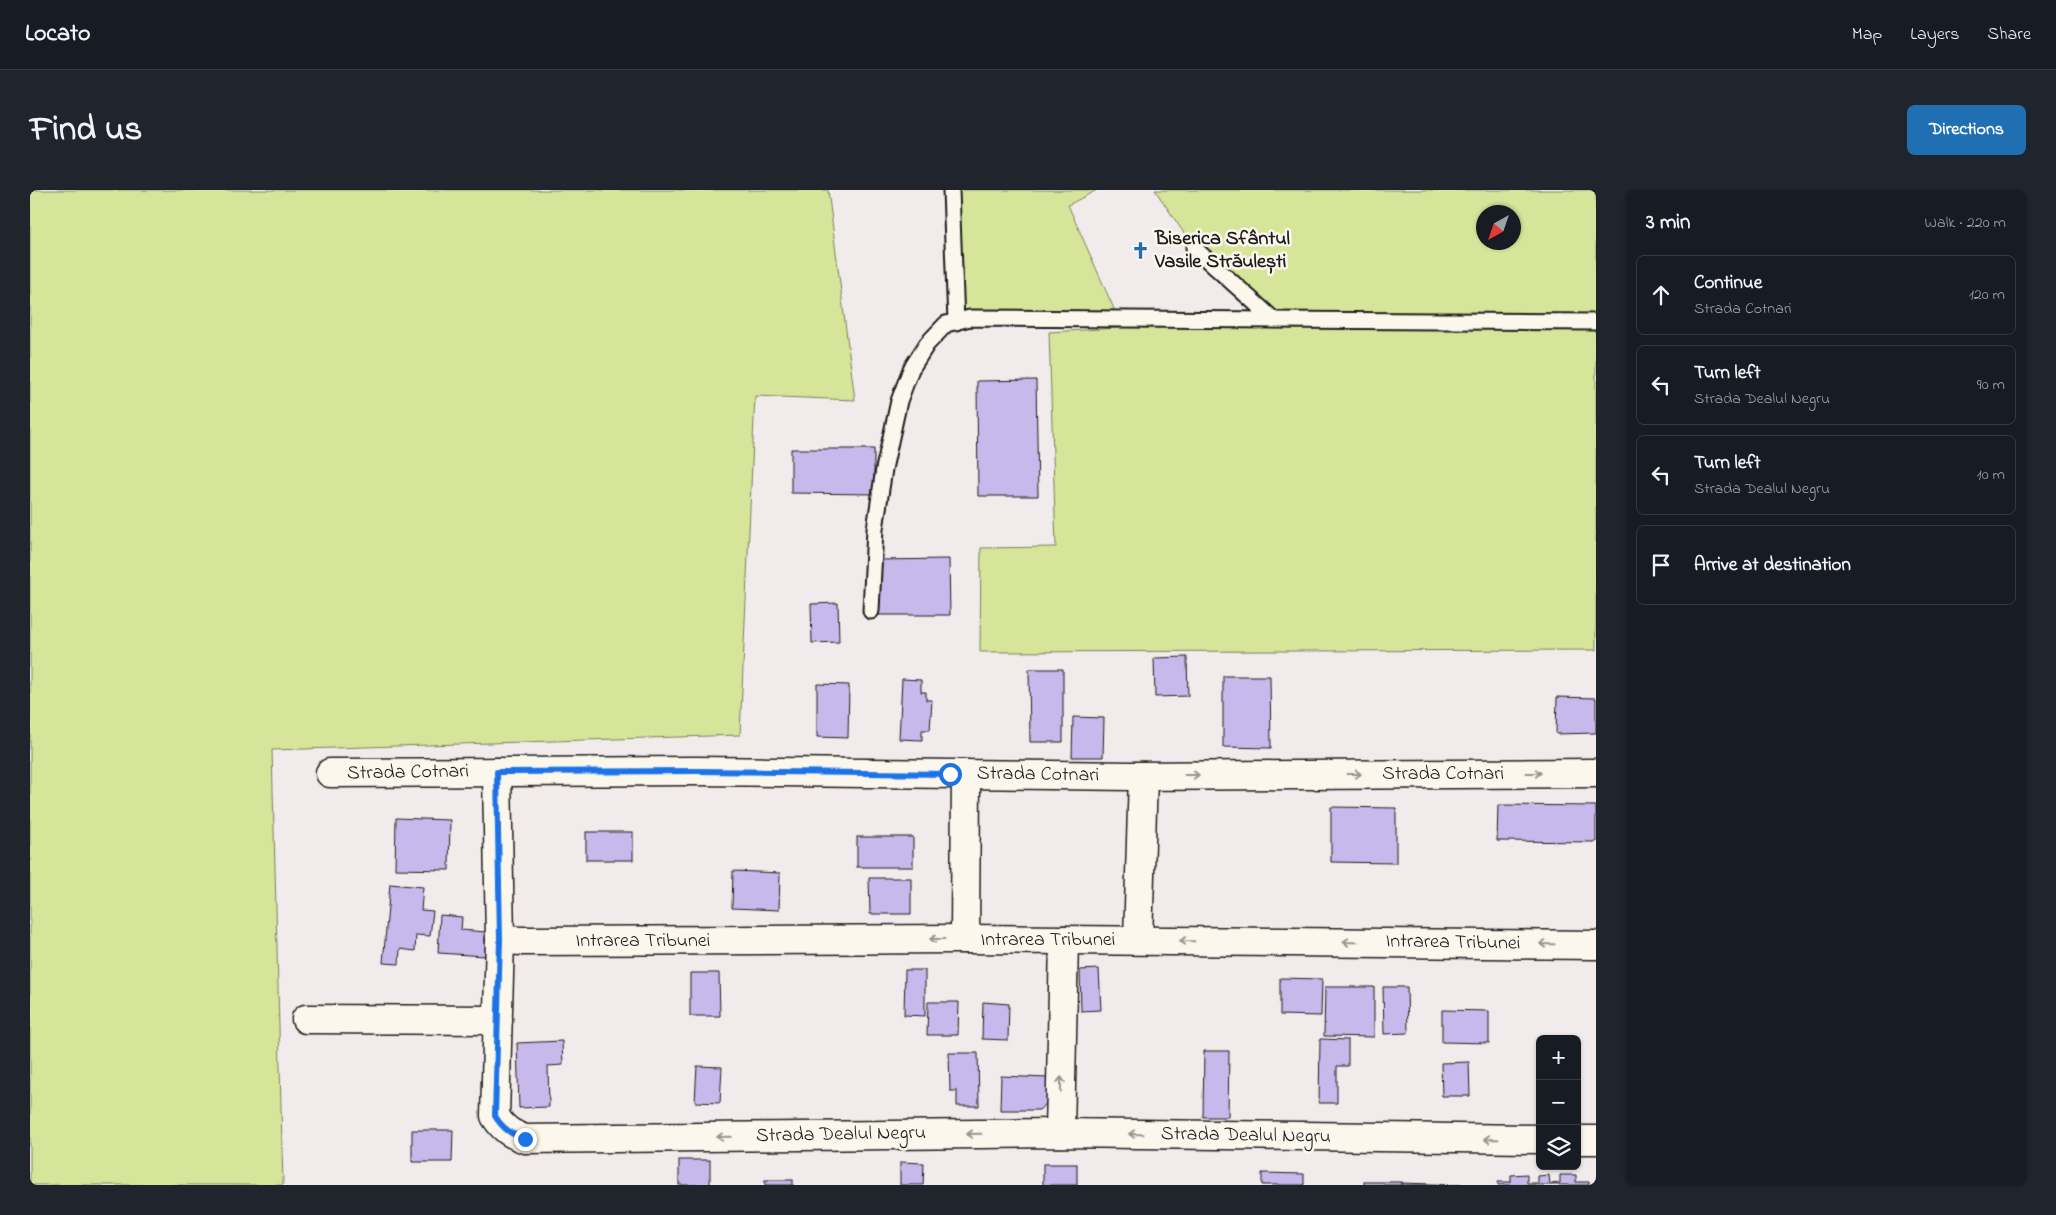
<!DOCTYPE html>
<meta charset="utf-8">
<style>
:root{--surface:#171b24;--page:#20242c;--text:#f1f3f6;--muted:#9ea1a6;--line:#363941;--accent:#1f6fb2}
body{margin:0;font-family:"Indie Flower",sans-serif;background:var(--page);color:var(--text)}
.controls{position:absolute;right:15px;bottom:15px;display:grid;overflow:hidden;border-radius:8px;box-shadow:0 1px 4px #0004}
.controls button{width:45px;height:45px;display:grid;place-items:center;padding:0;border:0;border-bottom:1px solid var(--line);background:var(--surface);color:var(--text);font:25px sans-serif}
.compass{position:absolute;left:1446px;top:15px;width:45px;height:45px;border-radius:50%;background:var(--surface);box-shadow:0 1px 4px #0004;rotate:220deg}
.stop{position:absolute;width:15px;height:15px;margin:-11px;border:4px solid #1a73e8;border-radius:50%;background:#fff}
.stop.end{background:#1a73e8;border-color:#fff;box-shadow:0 1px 5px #0008}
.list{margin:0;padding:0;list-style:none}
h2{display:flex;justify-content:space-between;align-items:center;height:65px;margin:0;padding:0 20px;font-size:21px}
h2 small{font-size:16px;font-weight:400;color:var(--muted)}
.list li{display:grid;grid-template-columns:32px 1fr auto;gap:15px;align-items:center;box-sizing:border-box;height:80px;margin:0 10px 10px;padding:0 10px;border:1px solid var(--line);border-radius:8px}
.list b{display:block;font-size:19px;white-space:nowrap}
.list p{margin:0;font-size:16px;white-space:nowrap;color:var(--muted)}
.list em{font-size:16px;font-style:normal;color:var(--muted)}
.icon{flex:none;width:28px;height:28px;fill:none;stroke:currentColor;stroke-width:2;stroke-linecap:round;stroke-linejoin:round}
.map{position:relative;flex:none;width:1566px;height:995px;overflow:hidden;border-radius:8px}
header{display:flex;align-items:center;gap:30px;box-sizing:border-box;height:70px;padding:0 25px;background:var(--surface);border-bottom:1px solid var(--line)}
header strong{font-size:24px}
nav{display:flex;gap:28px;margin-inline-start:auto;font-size:18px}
.intro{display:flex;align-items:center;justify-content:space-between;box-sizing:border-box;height:120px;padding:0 30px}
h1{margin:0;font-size:35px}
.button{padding:12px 22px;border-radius:8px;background:var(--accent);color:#fff;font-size:18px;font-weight:700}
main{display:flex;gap:30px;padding:0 30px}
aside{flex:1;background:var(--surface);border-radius:8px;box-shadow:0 1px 4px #0004}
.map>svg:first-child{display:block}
.green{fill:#d6e599;stroke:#79805a;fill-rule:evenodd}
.building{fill:#c7b9eb;stroke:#1c1c1c}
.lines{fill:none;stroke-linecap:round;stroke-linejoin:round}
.service-casing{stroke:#1c1c1c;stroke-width:19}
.minor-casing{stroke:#1c1c1c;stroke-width:31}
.service{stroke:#fbf7ec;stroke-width:15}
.minor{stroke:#fbf7ec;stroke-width:28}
.oneway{stroke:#97948e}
.route{stroke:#1a73e8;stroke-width:6}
.labels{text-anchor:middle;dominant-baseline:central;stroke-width:5;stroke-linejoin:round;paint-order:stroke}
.poi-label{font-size:20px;font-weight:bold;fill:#1c1c1c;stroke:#fbf7ec;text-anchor:start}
.street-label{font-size:20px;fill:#1c1c1c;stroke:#fbf7ec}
</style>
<header>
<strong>Locato</strong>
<nav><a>Map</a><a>Layers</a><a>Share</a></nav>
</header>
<div class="intro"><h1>Find us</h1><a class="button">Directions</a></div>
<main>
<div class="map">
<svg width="1566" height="995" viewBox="0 0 1566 995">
<rect width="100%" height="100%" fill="#f1ebec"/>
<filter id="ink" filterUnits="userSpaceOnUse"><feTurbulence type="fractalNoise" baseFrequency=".02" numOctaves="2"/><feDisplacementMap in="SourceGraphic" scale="10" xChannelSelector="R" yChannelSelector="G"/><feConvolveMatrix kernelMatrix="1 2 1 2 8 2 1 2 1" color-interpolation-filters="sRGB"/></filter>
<g filter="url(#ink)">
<g class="green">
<path d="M0,0H798L825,210L725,206L710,545L242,560L253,995H0Z"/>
<path d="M919,0H1067L1038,15L1088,128L926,132Z"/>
<path d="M1125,0H1566V460L950,462L951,358L1026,357L1019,142L1242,129L1164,58ZM1454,22H1484V52H1454Z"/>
</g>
<g class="building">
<path d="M1006,190L1008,306H948L947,191Z"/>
<path d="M761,259H844V304L761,303Z"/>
<path d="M919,369L920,425H849L848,370Z"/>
<path d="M808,413L809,452L782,453L781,414Z"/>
<path d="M1157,467L1158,506L1125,507L1124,468Z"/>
<path d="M999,479H1033V552H1000Z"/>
<path d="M1193,486H1240L1241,558L1193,557Z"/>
<path d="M872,489L891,490V502H896V510H902L900,540H892V550L869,549Z"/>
<path d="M787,494L819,495L818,548L787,547Z"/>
<path d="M1527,507L1566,508V543L1526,544Z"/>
<path d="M1043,527L1074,528L1073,567H1042Z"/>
<path d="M1468,615L1566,616V652L1467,651Z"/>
<path d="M1301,617L1366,618V673L1301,672Z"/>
<path d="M366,628L420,630L419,680L365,679Z"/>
<rect x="556" y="642" width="47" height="28"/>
<rect x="827" y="647" width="56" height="30"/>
<path d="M703,681L750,683L749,720L702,718Z"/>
<path d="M839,688H881V724H840Z"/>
<path d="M360,694L393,697L391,720L403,721L400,746L386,745L385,761L370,759L369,774L353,773Z"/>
<path d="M410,725L432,727L431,740L456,742L455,766L408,763Z"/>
<path d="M1069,779L1071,820L1051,821L1050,780Z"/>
<path d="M875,780H895V826L874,825Z"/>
<path d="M660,783H689L690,826H660Z"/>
<path d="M1250,788L1292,789L1291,826L1250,825Z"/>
<path d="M1295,797H1344V847L1294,846Z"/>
<path d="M1353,797H1377L1378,843L1354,844Z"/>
<path d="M898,812H929L928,845H897Z"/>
<path d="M953,812L979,814L978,850L952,849Z"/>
<path d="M1412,820L1459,821V853L1412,852Z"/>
<path d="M1290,849L1318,850V876H1307V913H1289Z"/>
<path d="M532,851L533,875L518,876L519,917L489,918L487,853Z"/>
<path d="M1174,861H1199L1198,927H1173Z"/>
<path d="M919,863H948L949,916H927V901H920Z"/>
<path d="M1439,872L1440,906H1412L1411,873Z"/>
<path d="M667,876L692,877L690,913L665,912Z"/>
<path d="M971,886L1017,888V913L1009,920H970Z"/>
<path d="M382,940H423L422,972H382Z"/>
<rect x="649" y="970" width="31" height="25"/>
<path d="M870,972L894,973L893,995H870Z"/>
<rect x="1013" y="974" width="34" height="21"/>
<path d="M1232,983L1274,984V995H1232Z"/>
<path d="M1497,984V993H1508V986L1519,985L1520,994L1530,993V985H1546V992H1559V995H1468V992H1481V985Z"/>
<rect x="735" y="990" width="28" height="5"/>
<rect x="1334" y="992" width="38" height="3"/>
<path d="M1372,993L1432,995H1372Z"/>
</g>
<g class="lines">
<defs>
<g id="service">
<path d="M921,0L926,132"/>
<path d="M1164,58L1243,129"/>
<path d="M841,421L845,339L854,279L869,211L881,179L897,154L916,134L940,128L1566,132"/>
</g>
<g id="minor">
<path d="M467,582L470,750L465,926C473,939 481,944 495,949L1030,943L1510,949"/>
<path d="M300,583L666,581L1102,586L1566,583"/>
<path d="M935,749L936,584"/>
<path d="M470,750L492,751L935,749L1566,755"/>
<path d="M1108,750L1113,586"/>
<path d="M276,829L468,830"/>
<path d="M1030,943L1034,750"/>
<path d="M1547,950H1566"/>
</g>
</defs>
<use href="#service" class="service-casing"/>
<use href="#minor" class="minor-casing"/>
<use href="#service" class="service"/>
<use href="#minor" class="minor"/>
</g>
<defs><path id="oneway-shaft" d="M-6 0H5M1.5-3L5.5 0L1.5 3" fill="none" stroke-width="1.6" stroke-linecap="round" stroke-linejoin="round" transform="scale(1.25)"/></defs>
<g class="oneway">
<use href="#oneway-shaft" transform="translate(1504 583)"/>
<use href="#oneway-shaft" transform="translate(1324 584)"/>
<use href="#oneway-shaft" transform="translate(1162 585)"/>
<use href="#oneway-shaft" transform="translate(907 749) rotate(180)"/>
<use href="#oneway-shaft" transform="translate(1157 751) rotate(-179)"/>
<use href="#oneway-shaft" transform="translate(1320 752) rotate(-179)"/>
<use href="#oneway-shaft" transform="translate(1517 754) rotate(-179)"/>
<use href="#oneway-shaft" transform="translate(1031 894) rotate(-89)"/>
<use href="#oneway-shaft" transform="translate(944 944) rotate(179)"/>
<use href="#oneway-shaft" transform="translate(1106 944) rotate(-179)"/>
<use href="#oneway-shaft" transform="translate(694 947) rotate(179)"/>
<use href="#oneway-shaft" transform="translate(1461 949) rotate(-179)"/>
</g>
</g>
<g class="lines" filter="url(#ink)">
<path class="route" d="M495,949C481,944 473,939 465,926L470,750L467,582L666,581L920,584"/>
</g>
<defs>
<symbol id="church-bare" viewBox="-9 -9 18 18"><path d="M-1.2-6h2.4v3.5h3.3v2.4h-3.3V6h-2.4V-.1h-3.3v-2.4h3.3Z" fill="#1f6fb2" stroke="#fbf7ec" stroke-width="2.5" paint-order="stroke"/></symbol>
</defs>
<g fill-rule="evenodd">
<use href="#church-bare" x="1098" y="48" width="25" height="25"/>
</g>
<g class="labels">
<g class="poi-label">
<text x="1125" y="49">Biserica Sfântul<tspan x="1125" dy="23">Vasile Străulești</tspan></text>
</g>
<g class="street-label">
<text transform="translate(378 583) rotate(-1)">Strada Cotnari</text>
<text x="1413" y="584">Strada Cotnari</text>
<text transform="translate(1008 585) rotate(1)">Strada Cotnari</text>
<text x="1018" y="750">Intrarea Tribunei</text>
<text x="613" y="751">Intrarea Tribunei</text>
<text transform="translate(1423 753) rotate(1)">Intrarea Tribunei</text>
<text transform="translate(811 945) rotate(-1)">Strada Dealul Negru</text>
<text transform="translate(1216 946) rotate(1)">Strada Dealul Negru</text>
</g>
</g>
</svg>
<div class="controls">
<button>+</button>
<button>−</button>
<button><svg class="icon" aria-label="layers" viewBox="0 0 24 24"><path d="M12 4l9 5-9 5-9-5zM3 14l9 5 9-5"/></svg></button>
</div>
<svg class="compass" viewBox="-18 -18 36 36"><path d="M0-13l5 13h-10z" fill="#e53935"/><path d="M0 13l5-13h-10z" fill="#9ea1a6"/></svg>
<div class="stop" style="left:920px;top:584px"></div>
<div class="stop end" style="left:495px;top:949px"></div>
</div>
<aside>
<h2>3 min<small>Walk · 220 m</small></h2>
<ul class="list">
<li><svg class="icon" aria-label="ahead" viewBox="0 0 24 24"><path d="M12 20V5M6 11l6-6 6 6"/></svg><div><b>Continue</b><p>Strada Cotnari</p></div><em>120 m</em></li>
<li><svg class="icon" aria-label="left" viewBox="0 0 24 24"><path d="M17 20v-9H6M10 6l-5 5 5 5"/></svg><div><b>Turn left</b><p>Strada Dealul Negru</p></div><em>90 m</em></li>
<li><svg class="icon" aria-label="left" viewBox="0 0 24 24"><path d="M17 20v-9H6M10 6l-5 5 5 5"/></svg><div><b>Turn left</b><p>Strada Dealul Negru</p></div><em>10 m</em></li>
<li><svg class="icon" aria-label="arrive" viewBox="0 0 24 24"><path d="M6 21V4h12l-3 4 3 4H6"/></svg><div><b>Arrive at destination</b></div></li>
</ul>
</aside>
</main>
